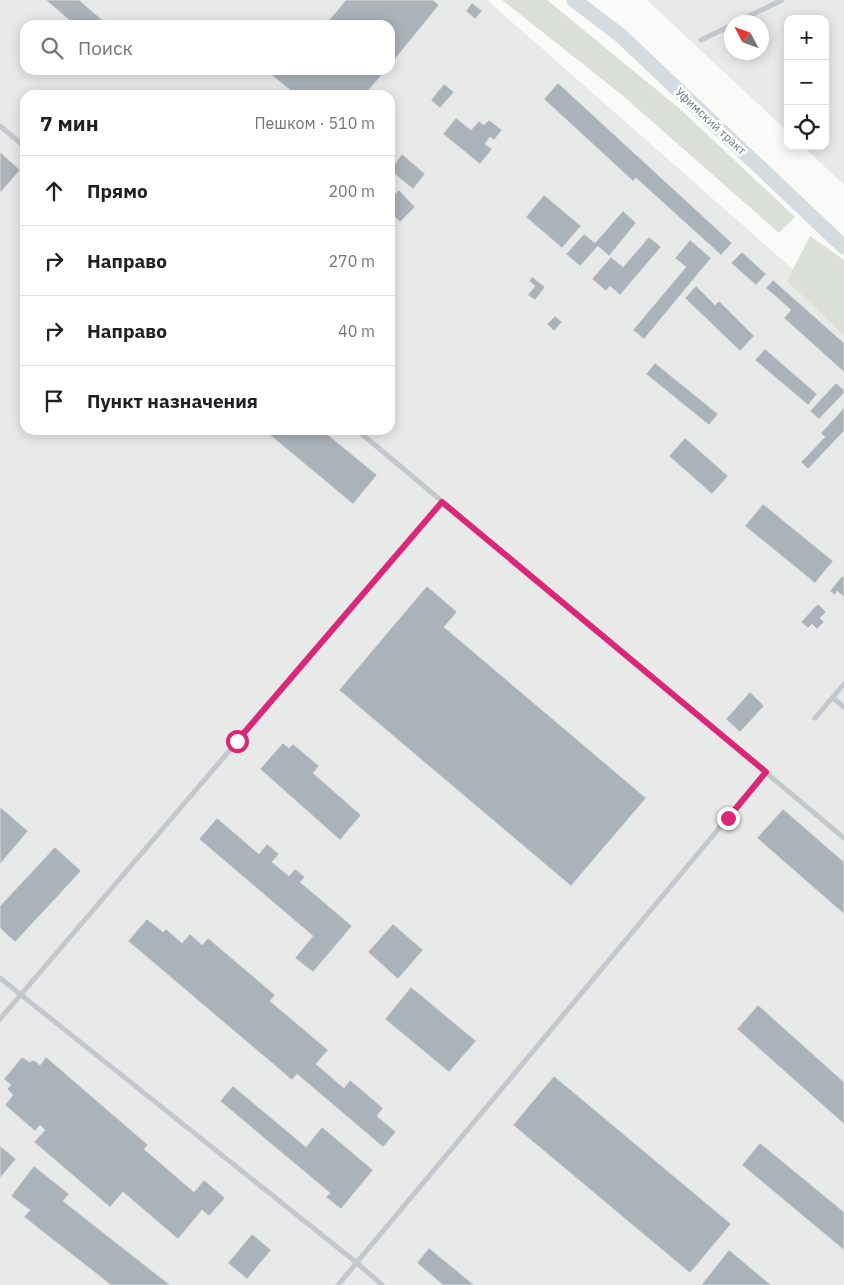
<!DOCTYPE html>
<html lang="ru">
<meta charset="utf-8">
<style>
:root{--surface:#fff;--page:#f2f2f2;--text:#202124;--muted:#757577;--line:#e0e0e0}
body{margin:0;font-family:"IBM Plex Sans",sans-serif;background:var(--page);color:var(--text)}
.controls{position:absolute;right:15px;top:15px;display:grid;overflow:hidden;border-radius:10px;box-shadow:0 2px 12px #0003}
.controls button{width:45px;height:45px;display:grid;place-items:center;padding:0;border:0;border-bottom:1px solid var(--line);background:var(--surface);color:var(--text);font:25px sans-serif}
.compass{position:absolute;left:724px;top:15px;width:45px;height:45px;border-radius:50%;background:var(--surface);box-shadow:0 2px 12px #0003;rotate:311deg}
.stop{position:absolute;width:15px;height:15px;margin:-11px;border:4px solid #db2777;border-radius:50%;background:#fff}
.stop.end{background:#db2777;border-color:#fff;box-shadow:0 1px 5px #0008}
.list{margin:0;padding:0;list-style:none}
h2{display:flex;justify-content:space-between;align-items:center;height:65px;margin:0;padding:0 20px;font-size:21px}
h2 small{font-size:16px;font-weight:400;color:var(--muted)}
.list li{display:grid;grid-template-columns:32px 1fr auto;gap:15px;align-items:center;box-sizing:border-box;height:70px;padding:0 20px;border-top:1px solid var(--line)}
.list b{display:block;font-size:19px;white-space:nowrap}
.list em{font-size:16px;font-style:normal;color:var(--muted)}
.icon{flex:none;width:28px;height:28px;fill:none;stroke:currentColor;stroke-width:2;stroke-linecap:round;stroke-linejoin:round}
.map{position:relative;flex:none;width:844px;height:1285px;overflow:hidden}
.search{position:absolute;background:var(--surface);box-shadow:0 2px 12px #0003;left:20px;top:20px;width:375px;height:55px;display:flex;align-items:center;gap:12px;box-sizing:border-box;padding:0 18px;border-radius:15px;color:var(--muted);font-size:19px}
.panel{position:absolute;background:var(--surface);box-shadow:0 2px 12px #0003;left:20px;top:90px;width:375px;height:345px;border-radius:15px}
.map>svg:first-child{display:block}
.built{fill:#e8e9e9;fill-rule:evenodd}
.green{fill:#dadfd7}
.building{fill:#aab3b9;stroke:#dcdcda}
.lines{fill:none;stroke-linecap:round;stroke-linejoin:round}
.service{stroke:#c3c8cc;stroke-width:5}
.primary{stroke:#d6dbdf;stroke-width:15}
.route{stroke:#db2777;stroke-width:6}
.labels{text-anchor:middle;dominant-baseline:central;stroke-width:5;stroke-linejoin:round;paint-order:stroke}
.street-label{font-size:12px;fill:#657683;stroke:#fff}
</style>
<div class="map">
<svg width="844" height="1285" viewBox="0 0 844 1285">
<rect width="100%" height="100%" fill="#fafaf8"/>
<g class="built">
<path d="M0,0H487L844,314V1285H0ZM25,25H390V70H25ZM25,95H390V430H25Z"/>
<path d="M647,0H844V185L803,146H825V19H788V132ZM732,22H762V52H732Z"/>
</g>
<g class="green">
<path d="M502,0H547L680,109L795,217L779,233L622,95Z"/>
<path d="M810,236L844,260V335L787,281Z"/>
</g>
<g class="building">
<path d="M46,0H79L108,25H75Z"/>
<path d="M346,0H433L439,5L390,65V25H325Z"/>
<path d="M472,3L482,11L475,19L466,11Z"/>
<path d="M386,70L366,93L369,95H296L267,71Z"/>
<path d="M558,83L732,243L721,255L636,178L633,181L544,99Z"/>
<path d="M444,84L454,92L440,108L431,100Z"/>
<path d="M456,118L471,130L479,121L484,125L489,120L502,130L494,140L490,137L485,144L492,149L480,164L443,134Z"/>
<path d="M0,152L20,170L0,193Z"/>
<path d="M402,154L425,174L413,189L390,170Z"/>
<path d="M399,190L415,207L400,222L390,212V199Z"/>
<path d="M544,195L581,226L562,248L526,217Z"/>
<path d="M623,211L636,223L609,256L598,246L580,266L566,254L584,234L595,243Z"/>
<path d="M649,237L661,247L620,295L610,286L606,291L592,279L611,257L623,267Z"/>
<path d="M690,240L711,258L644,339L633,330L686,267L675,258Z"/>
<path d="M742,252L766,274L756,285L731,263Z"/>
<path d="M532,277L545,287L535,300L528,295L535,286L529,281Z"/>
<path d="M773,280L844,343V372L784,318L791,310L766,288Z"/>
<path d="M696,286L715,305L719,301L754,336L740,351L685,298Z"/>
<path d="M555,316L562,322L554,331L547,324Z"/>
<path d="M765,349L817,394L808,405L755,360Z"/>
<path d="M655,363L718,414L709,425L646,374Z"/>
<path d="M836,383L844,390V393L819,419L810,411Z"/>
<path d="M844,408V431L808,469L801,462L825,437L821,433Z"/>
<path d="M264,430H322L377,475L353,504Z"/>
<path d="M685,438L728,476L712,494L669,456Z"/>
<path d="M763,504L833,561L815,583L745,526Z"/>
<path d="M842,576L844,577V597L837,591L835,595L830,591Z"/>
<path d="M427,586L457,612L444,627L646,798L571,886L339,690Z"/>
<path d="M818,604L826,612L820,618L824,622L817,629L812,624L808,628L801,622Z"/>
<path d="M750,692L764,706L740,732L726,719Z"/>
<path d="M283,743L289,748L293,744L319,766L313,773L361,815L340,840L260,769Z"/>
<path d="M0,807L28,831L0,864Z"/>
<path d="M783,809L844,862V914L757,838Z"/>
<path d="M217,818L259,854L267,844L279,854L272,862L289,876L295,869L305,877L300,882L352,926L313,972L295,958L313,936L199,839Z"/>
<path d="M55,847L81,871L15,942L0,928V906Z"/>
<path d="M147,919L163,932L166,929L182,943L190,934L202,945L208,938L275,995L270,1001L328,1050L316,1064L344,1088L350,1080L383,1108L377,1116L396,1132L383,1147L297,1074L292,1080L128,941Z"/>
<path d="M393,924L423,950L398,979L368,952Z"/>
<path d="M411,987L476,1041L449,1072L385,1019Z"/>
<path d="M758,1005L844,1082V1124L737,1029Z"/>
<path d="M22,1057L29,1062L34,1060L40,1065L46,1057L148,1145L144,1149L194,1192L204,1180L225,1198L209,1216L202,1210L178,1239L123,1192L110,1207L34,1142L45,1130L40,1125L35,1131L5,1105L13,1095L7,1089L11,1085L4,1079Z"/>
<path d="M554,1076L731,1224L690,1273L513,1125Z"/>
<path d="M233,1086L306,1147L322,1127L373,1170L341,1209L326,1197L330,1193L220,1101Z"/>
<path d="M760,1143L844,1212V1250L742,1165Z"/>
<path d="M0,1146L16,1159L0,1178Z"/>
<path d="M34,1166L69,1194L63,1201L170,1285H111L24,1217L30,1210L11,1196Z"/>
<path d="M252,1234L271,1250L247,1279L228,1263Z"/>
<path d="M429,1248L474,1285H443L417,1263Z"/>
<path d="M729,1250L771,1285H703L702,1284Z"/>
</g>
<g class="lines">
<g class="service">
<path d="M737,22L782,0"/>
<path d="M701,40L732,25"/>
<path d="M0,126L25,147"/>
<path d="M357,430L844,838"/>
<path d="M833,698L844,707"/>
<path d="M815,718L844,684"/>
<path d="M0,978L357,1263L382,1285"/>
<path d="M0,1019L442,502"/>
<path d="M338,1285L766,772"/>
</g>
<path class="primary" d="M574,0L620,35L844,247"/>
</g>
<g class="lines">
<path class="route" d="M237,741L442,502L766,772L728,818"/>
</g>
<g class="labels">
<g class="street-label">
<text transform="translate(711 121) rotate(43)">Уфимский тракт</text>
</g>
</g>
</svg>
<div class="controls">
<button>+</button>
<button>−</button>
<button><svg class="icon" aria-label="locate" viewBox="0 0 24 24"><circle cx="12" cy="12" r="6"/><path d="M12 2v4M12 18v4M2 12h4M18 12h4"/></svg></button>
</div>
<svg class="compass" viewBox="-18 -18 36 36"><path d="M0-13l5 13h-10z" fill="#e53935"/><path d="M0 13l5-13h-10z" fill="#757577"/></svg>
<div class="stop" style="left:237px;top:741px"></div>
<div class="stop end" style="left:728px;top:818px"></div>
<div class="search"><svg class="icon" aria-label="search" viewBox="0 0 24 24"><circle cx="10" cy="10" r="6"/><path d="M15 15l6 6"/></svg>Поиск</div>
<section class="panel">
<h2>7 мин<small>Пешком · 510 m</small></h2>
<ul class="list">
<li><svg class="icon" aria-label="ahead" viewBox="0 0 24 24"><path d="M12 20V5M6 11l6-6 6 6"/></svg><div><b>Прямо</b></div><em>200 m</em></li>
<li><svg class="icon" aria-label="right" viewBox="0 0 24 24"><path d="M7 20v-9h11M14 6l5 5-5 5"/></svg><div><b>Направо</b></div><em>270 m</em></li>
<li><svg class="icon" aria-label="right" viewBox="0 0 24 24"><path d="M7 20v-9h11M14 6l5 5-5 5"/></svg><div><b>Направо</b></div><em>40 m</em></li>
<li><svg class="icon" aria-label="arrive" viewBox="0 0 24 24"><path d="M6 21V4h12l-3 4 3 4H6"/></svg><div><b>Пункт назначения</b></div></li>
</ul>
</section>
</div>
